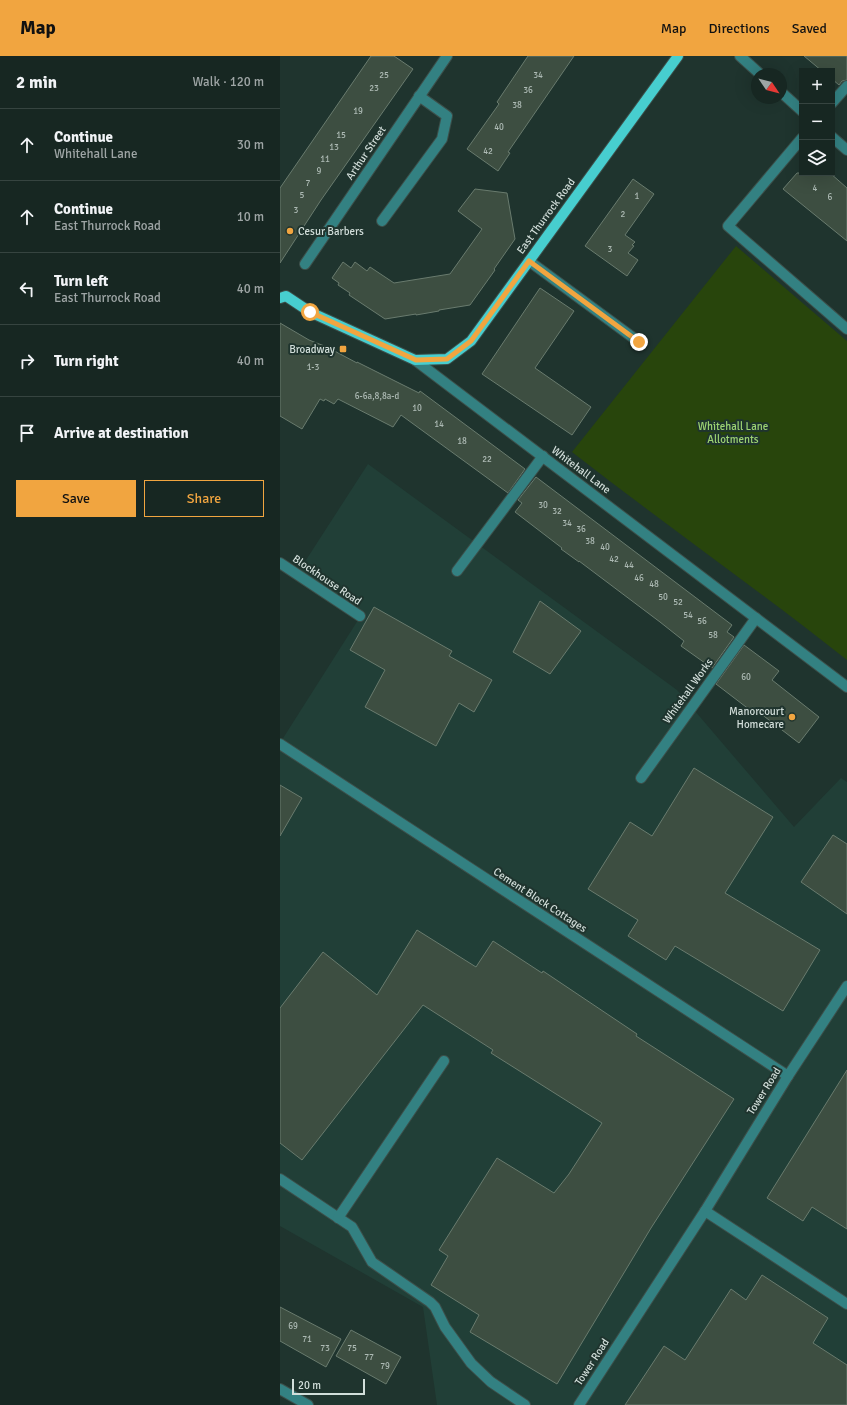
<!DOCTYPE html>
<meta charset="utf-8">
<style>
:root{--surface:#172722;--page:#24332f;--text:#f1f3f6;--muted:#9ea5a5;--line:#364440;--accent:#f1a540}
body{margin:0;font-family:Signika,sans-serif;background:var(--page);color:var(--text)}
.controls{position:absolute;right:12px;top:12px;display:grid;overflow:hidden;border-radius:0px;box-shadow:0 4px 16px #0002}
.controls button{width:36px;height:36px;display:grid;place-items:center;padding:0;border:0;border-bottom:1px solid var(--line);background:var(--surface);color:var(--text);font:20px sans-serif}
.compass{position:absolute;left:471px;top:12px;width:36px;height:36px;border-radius:50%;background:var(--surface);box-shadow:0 4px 16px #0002;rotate:125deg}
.scale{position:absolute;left:12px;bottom:10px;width:73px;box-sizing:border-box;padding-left:4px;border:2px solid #d2deda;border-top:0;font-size:11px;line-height:14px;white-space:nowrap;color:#d2deda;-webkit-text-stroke:3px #1f342e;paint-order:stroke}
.stop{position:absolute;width:12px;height:12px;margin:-9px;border:3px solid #f1a540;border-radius:50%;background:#fff}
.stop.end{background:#f1a540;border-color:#fff;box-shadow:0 1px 4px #0008}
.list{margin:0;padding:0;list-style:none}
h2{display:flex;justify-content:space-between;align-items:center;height:52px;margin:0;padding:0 16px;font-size:17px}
h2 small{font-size:13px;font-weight:400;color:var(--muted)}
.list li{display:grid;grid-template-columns:26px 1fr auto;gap:12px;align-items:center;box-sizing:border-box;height:72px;padding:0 16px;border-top:1px solid var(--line)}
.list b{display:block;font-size:15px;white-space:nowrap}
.list p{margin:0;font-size:13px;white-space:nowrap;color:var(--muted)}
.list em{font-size:13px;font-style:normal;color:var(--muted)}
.actions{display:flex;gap:8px;padding:12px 16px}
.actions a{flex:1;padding:9px 0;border:1px solid var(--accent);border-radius:0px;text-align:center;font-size:14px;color:var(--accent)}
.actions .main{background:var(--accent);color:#111}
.icon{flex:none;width:22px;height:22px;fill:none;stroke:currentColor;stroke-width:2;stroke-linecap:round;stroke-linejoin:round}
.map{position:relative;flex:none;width:567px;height:1349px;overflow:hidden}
header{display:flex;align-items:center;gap:24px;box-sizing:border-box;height:56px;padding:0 20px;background:var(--accent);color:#111}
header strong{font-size:19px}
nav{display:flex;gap:22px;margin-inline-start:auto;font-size:14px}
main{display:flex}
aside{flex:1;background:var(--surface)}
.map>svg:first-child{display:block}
.built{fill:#213f37}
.green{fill:#28450c}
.building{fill:#3d4e41;stroke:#697b6e}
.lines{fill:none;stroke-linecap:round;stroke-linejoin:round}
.minor-casing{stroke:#3c4f4a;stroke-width:12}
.major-casing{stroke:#3c4f4a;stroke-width:12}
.minor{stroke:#338182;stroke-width:10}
.major{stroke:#47cecf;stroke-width:10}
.route{stroke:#f1a540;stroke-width:5}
.poi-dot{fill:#f1a540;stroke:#1f342e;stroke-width:1.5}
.labels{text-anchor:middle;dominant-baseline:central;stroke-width:4;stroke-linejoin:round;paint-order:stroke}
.number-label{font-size:9px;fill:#adbab4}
.street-label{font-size:11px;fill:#d2deda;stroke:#1f342e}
.poi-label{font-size:11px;fill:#d2deda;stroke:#1f342e;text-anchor:end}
.park-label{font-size:11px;fill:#9dd373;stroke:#1f342e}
</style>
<header>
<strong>Map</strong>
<nav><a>Map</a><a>Directions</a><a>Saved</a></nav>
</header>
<main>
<aside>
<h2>2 min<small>Walk · 120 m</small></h2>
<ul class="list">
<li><svg class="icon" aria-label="ahead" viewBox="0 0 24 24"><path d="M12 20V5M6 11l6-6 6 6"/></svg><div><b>Continue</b><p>Whitehall Lane</p></div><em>30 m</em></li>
<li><svg class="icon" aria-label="ahead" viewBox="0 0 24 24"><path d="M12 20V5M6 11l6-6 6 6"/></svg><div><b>Continue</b><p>East Thurrock Road</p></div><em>10 m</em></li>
<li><svg class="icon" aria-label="left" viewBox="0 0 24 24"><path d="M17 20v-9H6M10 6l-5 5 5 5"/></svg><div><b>Turn left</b><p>East Thurrock Road</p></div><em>40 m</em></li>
<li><svg class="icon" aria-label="right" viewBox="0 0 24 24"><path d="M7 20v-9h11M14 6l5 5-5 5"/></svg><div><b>Turn right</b></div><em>40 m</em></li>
<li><svg class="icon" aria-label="arrive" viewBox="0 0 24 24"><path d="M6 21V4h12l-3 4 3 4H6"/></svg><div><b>Arrive at destination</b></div></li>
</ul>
<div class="actions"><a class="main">Save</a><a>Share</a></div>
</aside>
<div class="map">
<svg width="567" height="1349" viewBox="0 0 567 1349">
<rect width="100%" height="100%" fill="#1f342e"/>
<path class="built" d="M88,408L397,634L514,771L561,722L567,726V1349H157L143,1251L0,1170V687L80,561L17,518Z"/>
<path class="green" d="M456,190L567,285V604C477,533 383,467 292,396Z"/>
<g class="building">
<path d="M91,0H114L133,13L41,144L0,207V132Z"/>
<path d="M248,0H294L228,96L230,97L218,115L187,93L219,48L217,46Z"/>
<path d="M524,0H567V24L562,25L559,29L552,23V15H542Z"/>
<path d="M517,117H550L567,132V185L503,133Z"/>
<path d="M353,123L374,138L345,179L355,186L352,189L354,190L348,197L358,204L347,220L305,190Z"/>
<path d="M195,133L227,137L235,183L214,213L215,214L190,249L159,254V255L136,259V258L105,263L69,239L70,237L58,229L59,227L52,222L63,206L71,212L75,206L87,215L90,211L114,227L170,218L202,173L178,155Z"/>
<path d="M260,232L294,255L255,312L311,351L292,379L202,318Z"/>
<path d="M0,267L29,284L47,291L77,307V306L139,337L140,335L245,413L228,437L121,359L113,371L58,343L54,348L45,343L44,345L40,343L22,373L0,360Z"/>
<path d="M256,421L452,569L447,576L454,581L432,612L401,590L404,585L380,566L299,505V506L281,493L282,492L235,456L242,447L238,444Z"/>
<path d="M260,545L301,575L270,618L233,596Z"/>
<path d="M94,551L172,595L169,600L212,624L194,656L179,647L156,690L85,651L105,614L70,594Z"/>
<path d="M464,589L499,615L492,624L539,661L519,687L472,651L470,654L436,628Z"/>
<path d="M414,712L493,761L445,837L540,894L503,955L395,890L386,904L348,880L358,864L308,833L350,766L372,780Z"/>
<path d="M0,729L22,742L0,780Z"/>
<path d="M553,779L567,788V858L521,826Z"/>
<path d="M137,874L196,911L213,885L262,917L263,915L357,978L356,980L454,1043L371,1172L277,1328L190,1276L199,1259L151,1229L168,1200L159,1194L217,1102L274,1137L289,1118L322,1067L211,997L213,994L143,949L22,1104L0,1087V952L43,896L97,939Z"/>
<path d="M567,1014V1173L532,1151L523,1165L487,1142Z"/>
<path d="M482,1219L548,1262L533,1287L567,1309V1349H345L384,1290L405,1304L451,1233L466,1244Z"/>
<path d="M0,1251L61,1283L46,1311L0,1285Z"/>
<path d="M71,1274L121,1301L106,1328L56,1300Z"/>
</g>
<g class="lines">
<defs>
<g id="minor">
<path d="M460,0L480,18"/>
<path d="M501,36L522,55"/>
<path d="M552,47L567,30"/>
<path d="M552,81L567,94"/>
<path d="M522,82L448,170L567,273"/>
<path d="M102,165L162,83L167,60L139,40"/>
<path d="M249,205L359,286"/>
<path d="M25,208L167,0"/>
<path d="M135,304L567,631"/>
<path d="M0,507L80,560"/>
<path d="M177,515L263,400"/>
<path d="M0,688L508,1020"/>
<path d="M361,722L476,562"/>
<path d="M567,930L508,1020L425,1155L567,1248"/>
<path d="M0,1123L72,1171L92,1206L150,1246L155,1251L165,1271L191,1307L211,1326L245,1349"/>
<path d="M58,1162L164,1005"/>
<path d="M0,1333L28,1349"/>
<path d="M299,1349L425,1155"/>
</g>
<path id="major" d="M0,242L6,240L30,256L135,304L167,303L191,285L398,0"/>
</defs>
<use href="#minor" class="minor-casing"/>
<use href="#major" class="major-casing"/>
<use href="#minor" class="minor"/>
<use href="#major" class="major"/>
</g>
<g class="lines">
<path class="route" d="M30,256L136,304L167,303L191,285L249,205L359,286"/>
</g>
<g class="poi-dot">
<circle cx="10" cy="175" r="4"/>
<rect x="59" y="289" width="8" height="8" rx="2"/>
<circle cx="512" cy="661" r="4"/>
</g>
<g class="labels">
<g class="number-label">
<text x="104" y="19">25</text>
<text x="258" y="19">34</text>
<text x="94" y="32">23</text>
<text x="248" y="34">36</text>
<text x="237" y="49">38</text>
<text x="78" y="55">19</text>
<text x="219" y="71">40</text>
<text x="61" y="79">15</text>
<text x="54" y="91">13</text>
<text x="208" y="95">42</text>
<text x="45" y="103">11</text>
<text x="39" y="115">9</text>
<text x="28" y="127">7</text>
<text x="535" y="132">4</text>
<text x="22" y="139">5</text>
<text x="357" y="140">1</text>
<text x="550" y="141">6</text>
<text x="16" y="154">3</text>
<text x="343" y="158">2</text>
<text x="330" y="193">3</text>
<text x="33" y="311">1-3</text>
<text x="97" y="340">6-6a,8,8a-d</text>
<text x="137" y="352">10</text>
<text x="159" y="368">14</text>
<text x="182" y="385">18</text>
<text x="207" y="403">22</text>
<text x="263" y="449">30</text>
<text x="277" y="455">32</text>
<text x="287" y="467">34</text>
<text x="301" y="473">36</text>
<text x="310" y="485">38</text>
<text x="325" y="491">40</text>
<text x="334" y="503">42</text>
<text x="349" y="509">44</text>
<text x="359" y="522">46</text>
<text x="374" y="528">48</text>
<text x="383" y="541">50</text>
<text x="398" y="546">52</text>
<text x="408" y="559">54</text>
<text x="422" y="565">56</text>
<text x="433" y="579">58</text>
<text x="466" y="621">60</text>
<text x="13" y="1270">69</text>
<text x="27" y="1283">71</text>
<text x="45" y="1292">73</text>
<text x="72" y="1292">75</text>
<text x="89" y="1301">77</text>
<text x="105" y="1310">79</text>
</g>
<g class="street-label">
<text transform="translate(86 97) rotate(-56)">Arthur Street</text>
<text transform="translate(266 160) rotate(-54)">East Thurrock Road</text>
<text transform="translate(301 414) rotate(37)">Whitehall Lane</text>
<text transform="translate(47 524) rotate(34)">Blockhouse Road</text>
<text transform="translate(408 635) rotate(-54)">Whitehall Works</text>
<text transform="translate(260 844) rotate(33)">Cement Block Cottages</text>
<text transform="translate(484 1035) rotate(-58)">Tower Road</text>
<text transform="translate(312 1306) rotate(-57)">Tower Road</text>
</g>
<g class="poi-label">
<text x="18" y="175" text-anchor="start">Cesur Barbers</text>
<text x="55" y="293">Broadway</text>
<text x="504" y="655">Manorcourt<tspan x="504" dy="13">Homecare</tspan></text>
</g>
<g class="park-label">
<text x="453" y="370">Whitehall Lane<tspan x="453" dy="13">Allotments</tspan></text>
</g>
</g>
</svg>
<div class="controls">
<button>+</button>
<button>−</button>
<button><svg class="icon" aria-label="layers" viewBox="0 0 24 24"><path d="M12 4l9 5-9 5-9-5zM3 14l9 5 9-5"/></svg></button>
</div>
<svg class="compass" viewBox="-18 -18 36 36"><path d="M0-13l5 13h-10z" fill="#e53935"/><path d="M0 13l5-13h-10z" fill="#9ea5a5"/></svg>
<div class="scale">20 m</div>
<div class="stop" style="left:30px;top:256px"></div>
<div class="stop end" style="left:359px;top:286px"></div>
</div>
</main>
